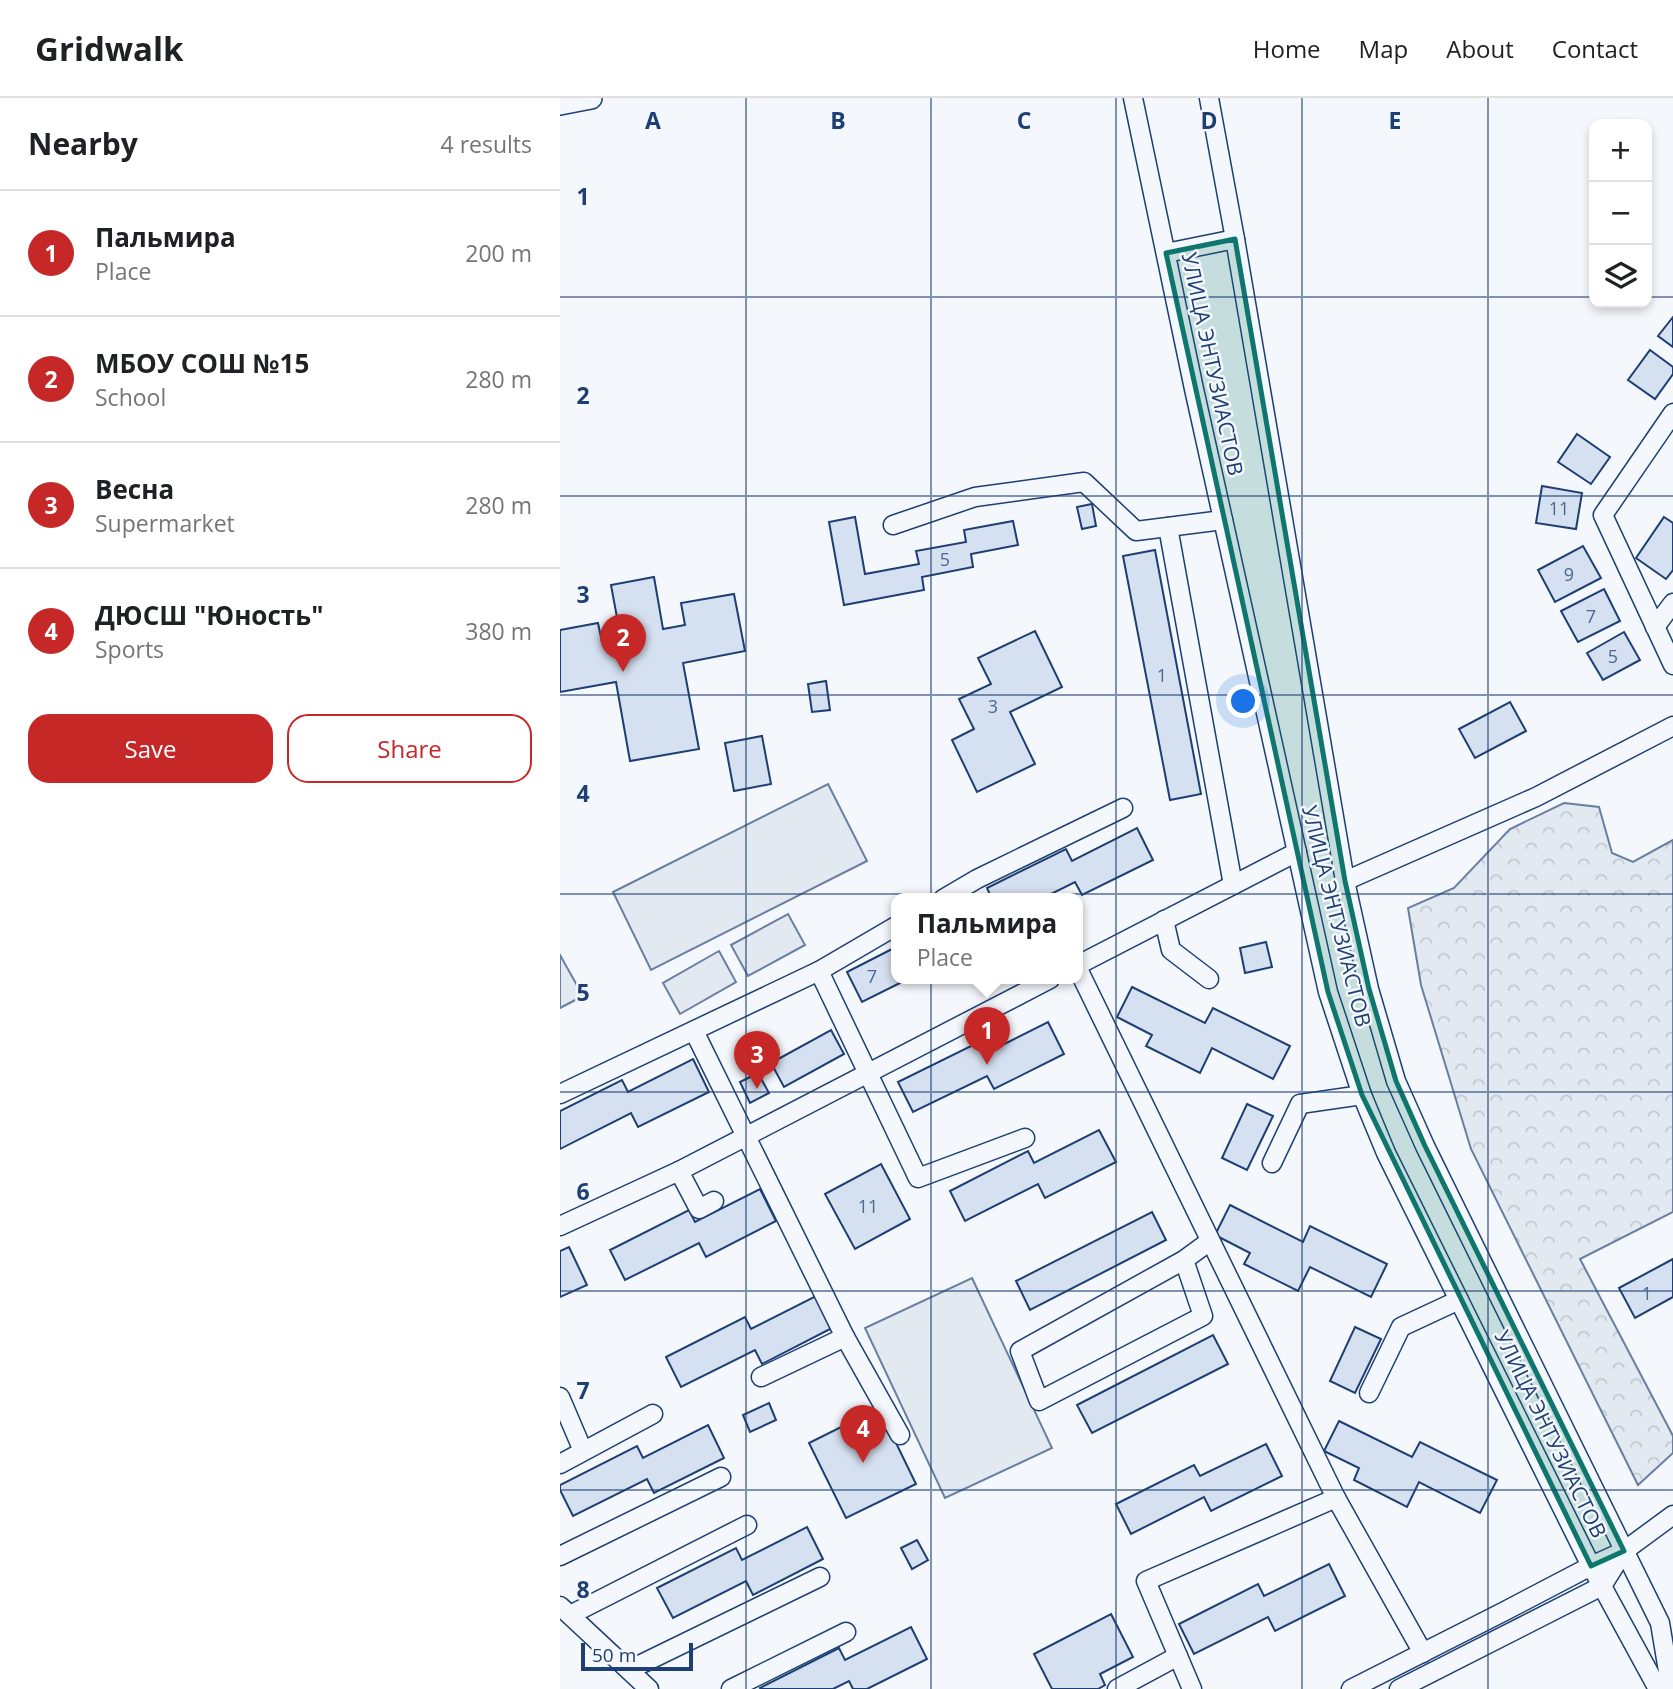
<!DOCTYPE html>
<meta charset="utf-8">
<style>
:root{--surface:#fff;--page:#f2f2f2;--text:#202124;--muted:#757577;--line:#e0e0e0;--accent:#c62828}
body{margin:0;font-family:"Open Sans",sans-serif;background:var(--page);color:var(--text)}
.controls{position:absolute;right:21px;top:21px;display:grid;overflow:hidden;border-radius:14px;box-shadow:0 4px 10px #0003}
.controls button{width:63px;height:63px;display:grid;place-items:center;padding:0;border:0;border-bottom:2px solid var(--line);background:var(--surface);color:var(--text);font:35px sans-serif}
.scale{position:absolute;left:21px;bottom:18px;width:112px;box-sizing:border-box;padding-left:7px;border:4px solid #1d3f73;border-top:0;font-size:19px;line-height:24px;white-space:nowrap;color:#1d3f73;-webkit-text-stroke:5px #f4f7fb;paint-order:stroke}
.you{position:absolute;left:684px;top:604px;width:24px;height:24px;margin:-18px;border:5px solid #fff;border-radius:50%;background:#1a73e8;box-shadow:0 0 0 10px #1a73e833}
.badge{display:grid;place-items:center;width:46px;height:46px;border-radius:50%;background:var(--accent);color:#fff;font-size:23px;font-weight:700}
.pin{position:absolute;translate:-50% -58px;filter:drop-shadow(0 2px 4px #0008)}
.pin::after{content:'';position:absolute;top:37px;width:24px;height:21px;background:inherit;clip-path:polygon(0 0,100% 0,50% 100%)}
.popup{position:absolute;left:331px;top:795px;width:192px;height:91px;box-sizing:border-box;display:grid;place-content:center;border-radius:14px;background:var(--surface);filter:drop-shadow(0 2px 5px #0005);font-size:23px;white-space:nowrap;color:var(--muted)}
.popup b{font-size:26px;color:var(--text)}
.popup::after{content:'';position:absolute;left:50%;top:100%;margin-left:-14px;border:14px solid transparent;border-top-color:var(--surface)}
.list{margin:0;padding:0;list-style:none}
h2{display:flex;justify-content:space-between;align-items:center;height:91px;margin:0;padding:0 28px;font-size:30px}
h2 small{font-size:23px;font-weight:400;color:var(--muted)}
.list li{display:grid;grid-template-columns:46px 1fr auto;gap:21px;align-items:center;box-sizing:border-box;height:126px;padding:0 28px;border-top:2px solid var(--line)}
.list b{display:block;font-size:26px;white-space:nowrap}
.list p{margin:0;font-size:23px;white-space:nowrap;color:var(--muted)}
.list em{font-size:23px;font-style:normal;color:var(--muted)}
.actions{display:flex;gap:14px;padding:21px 28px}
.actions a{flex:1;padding:16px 0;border:2px solid var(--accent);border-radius:21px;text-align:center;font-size:24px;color:var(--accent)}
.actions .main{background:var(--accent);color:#fff}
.icon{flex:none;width:38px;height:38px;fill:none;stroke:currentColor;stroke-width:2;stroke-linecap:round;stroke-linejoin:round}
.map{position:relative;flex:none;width:1113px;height:1591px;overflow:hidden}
header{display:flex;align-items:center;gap:42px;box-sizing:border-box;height:98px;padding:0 35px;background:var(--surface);border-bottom:2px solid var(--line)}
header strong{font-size:33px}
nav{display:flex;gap:38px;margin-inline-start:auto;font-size:24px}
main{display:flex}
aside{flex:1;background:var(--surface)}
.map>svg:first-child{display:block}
.forest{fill:url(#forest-crowns);stroke:#687fa3;stroke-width:2}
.pitch{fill:#e3e9f0;stroke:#687fa3;stroke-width:2}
.building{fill:#d5e0f0;stroke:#1d3f73;stroke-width:2}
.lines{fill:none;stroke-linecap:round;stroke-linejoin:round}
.minor-casing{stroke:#1d3f73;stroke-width:21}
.major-casing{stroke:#1d3f73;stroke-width:24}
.minor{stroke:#f4f7fb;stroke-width:18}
.major{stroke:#f4f7fb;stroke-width:21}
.marked{fill:#0f766e;fill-opacity:0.2;stroke:#0f766e;stroke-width:5;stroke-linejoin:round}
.grid{fill:none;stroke:#1d3f73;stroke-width:2;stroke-opacity:0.55}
.labels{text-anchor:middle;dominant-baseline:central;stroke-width:5;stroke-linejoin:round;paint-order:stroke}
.number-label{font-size:18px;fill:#4b6792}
.street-label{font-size:21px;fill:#1d3f73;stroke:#f4f7fb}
.grid-label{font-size:23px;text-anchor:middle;font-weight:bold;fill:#1d3f73;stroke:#f4f7fb;stroke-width:5;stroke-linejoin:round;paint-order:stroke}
</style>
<header>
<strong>Gridwalk</strong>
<nav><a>Home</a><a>Map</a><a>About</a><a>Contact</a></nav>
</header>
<main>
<aside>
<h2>Nearby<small>4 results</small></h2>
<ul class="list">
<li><span class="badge">1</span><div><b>Пальмира</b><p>Place</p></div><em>200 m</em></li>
<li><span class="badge">2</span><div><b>МБОУ СОШ №15</b><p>School</p></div><em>280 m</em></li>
<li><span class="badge">3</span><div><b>Весна</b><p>Supermarket</p></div><em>280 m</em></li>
<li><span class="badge">4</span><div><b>ДЮСШ &quot;Юность&quot;</b><p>Sports</p></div><em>380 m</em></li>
</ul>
<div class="actions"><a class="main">Save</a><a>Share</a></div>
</aside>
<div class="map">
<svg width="1113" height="1591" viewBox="0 0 1113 1591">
<defs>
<pattern id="forest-crowns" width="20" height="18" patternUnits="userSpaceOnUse" patternTransform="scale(1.75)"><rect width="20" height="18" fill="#e3e9f0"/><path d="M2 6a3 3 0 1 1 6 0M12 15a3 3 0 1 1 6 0" fill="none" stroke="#c2c9d1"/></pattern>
</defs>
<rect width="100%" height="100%" fill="#f4f7fb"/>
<path class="forest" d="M1004,705L1039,709L1052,755L1073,764L1113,742V1114L1020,1161L1113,1338V1355L1078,1387L911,1051L861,887L848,810L894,790L950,731Z"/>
<g class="pitch">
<path d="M268,686L307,763L91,872L53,794Z"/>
<path d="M228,816L245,847L188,878L171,847Z"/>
<path d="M159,853L176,884L120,916L103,885Z"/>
<path d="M0,857L23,898L0,910Z"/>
<path d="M412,1180L492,1350L385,1400L305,1230Z"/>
</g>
<g class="building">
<path d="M1113,219V249L1098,238Z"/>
<path d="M1090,252L1113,269V276L1095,301L1068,282Z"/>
<path d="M1017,336L1050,359L1031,386L998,364Z"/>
<path d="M982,388L1022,395L1016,431L976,425Z"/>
<path d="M532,406L536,428L522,431L517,409Z"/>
<path d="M295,419L305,476L359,466L356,453L406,444L404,432L453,423L458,447L411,456L413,469L362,479L364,492L284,507L269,424Z"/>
<path d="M1104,419L1113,425V472L1106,481L1076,460Z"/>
<path d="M1023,448L1041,480L995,504L978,472Z"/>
<path d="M595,452L641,696L610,702L563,458Z"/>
<path d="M94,479L103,531L125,527L121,505L174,496L185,553L123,565L139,651L70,663L56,584L0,594V532L38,525L42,544L61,541L51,487Z"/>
<path d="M1044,491L1060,523L1018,544L1001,513Z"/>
<path d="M475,533L502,589L450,614L475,666L417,694L392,642L414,631L399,601L431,586L418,560Z"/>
<path d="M1064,534L1080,562L1043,582L1027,555Z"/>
<path d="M266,583L270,612L252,614L248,586Z"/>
<path d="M950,604L966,633L915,660L899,631Z"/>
<path d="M202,638L211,686L174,693L165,645Z"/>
<path d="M577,730L593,762L522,797L515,784L481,801H432L427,790L506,751L512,763Z"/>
<path d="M706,844L712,869L685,875L680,850Z"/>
<path d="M336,849V881H348L302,904L287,874Z"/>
<path d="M572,889L645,925L653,910L730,948L713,981L652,950L640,975L586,948L592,937L557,919Z"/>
<path d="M488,924L504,956L434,991L427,978L353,1014L338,984L417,945L423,957Z"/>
<path d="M271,932L284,956L224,989L211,965Z"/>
<path d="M133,961L149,994L78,1029L71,1015L0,1051V1013L62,982L68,994Z"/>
<path d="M198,975L209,995L190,1005L180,984Z"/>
<path d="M687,1006L713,1018L687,1072L662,1060Z"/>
<path d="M539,1032L556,1064L485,1100L478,1086L405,1123L390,1093L468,1053L474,1065Z"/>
<path d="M321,1066L350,1121L295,1151L265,1096Z"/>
<path d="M200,1091L216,1123L146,1159L139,1145L65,1182L50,1152L129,1112L135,1124Z"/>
<path d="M670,1107L743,1144L750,1128L827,1166L811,1199L750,1169L738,1193L684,1166L690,1155L655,1137Z"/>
<path d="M592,1114L606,1142L470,1212L456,1183Z"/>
<path d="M9,1149L27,1187L0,1199V1153Z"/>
<path d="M1113,1161V1199L1075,1220L1059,1190Z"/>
<path d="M256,1198L272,1230L202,1266L195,1252L121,1289L106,1259L185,1219L191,1231Z"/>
<path d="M795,1229L821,1241L795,1295L770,1283Z"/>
<path d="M653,1237L668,1266L532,1335L517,1307Z"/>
<path d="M209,1305L216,1322L190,1334L183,1317Z"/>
<path d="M319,1310L356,1386L286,1420L249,1345Z"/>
<path d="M779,1323L852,1359L860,1344L937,1382L920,1415L859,1384L847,1409L794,1382L799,1370L764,1353Z"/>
<path d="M148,1327L164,1360L94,1395L87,1381L13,1418L0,1392V1387L77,1348L83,1360Z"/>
<path d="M706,1346L722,1378L651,1413L644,1399L571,1436L556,1406L634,1367L640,1378Z"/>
<path d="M247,1429L263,1461L193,1497L186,1483L113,1520L97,1490L176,1450L182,1462Z"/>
<path d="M357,1442L368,1462L352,1471L341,1450Z"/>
<path d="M769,1466L785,1498L715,1533L708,1519L634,1556L619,1526L698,1486L704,1498Z"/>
<path d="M551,1516L573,1559L540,1576L545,1587L538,1591H492L474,1556Z"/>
<path d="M351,1529L367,1561L307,1591H293L289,1583L273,1591H201L200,1590L279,1550L285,1562Z"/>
</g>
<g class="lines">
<defs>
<g id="minor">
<path d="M573,0L634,291L768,894L802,997L826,1055L1031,1468L1098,1591"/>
<path d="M649,0L675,141L785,783L809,891L836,983L865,1048L1100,1525L1111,1591"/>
<path d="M606,155L675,141"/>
<path d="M1113,315L1043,417L1113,567"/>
<path d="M333,427L415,399L524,384L576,433L663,422"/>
<path d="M608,429L673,787"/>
<path d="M1095,529L1113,505"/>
<path d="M785,783L976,699L1113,628"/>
<path d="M383,801L417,781L563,710"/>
<path d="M604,822L611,852L649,881"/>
<path d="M336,828L259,873L358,1080L465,1040"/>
<path d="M518,867L737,754"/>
<path d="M518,871L776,1400L586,1483L632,1591"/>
<path d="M134,933L285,1239L340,1337"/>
<path d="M0,996L259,873"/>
<path d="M712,1065L740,1006L802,997"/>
<path d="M119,1073L139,1111L154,1103"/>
<path d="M0,1128L119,1073L490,881"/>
<path d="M624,1162L460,1253L479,1303L643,1218L624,1162L650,1143"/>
<path d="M201,1279L285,1239"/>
<path d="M809,1295L841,1229L899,1202"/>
<path d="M0,1299L23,1353"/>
<path d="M0,1366L93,1316"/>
<path d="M776,1400L863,1555"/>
<path d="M0,1458L161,1379"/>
<path d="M0,1508L89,1591"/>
<path d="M10,1517L187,1427"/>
<path d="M69,1572L260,1479"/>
<path d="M171,1591L286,1534"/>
<path d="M557,1591L618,1558"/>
<path d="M791,1591L943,1514L1031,1468L1064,1453L1113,1417"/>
<path d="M839,1591L1042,1488L1064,1453"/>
</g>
<path id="major" d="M0,6L31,0"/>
</defs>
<use href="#minor" class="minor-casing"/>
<use href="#major" class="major-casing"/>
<use href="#minor" class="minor"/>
<use href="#major" class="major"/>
</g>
<path class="marked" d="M675,141L785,783L809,891L836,983L865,1048L1064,1453L1031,1468L802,997L768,894L606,155Z"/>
<path class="grid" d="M186,0V1591M371,0V1591M556,0V1591M742,0V1591M928,0V1591M0,199H1034M1087,199H1113M0,398H1113M0,597H1113M0,796H1113M0,994H1113M0,1193H1113M0,1392H1113"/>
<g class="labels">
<g class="number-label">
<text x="999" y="410">11</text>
<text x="385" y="461">5</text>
<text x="1009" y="476">9</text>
<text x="1031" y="518">7</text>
<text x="1053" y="558">5</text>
<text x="602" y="577">1</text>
<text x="433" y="608">3</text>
<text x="312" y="878">7</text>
<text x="308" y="1108">11</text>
<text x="1087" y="1195">1</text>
</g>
<g class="street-label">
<text transform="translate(653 266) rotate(78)">УЛИЦА ЭНТУЗИАСТОВ</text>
<text transform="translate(777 818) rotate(76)">УЛИЦА ЭНТУЗИАСТОВ</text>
<text transform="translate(991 1336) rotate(64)">УЛИЦА ЭНТУЗИАСТОВ</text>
</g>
</g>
<g class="grid-label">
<text x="93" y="31">A</text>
<text x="278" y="31">B</text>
<text x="464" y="31">C</text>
<text x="649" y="31">D</text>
<text x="835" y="31">E</text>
<text x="23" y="107">1</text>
<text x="23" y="306">2</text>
<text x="23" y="505">3</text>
<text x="23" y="704">4</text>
<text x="23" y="903">5</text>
<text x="23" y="1102">6</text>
<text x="23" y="1301">7</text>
<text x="23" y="1500">8</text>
</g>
</svg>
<div class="controls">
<button>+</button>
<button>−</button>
<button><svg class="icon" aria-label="layers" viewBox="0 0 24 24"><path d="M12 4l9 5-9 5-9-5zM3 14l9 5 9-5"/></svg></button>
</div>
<div class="scale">50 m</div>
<div class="you"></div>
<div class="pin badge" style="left:427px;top:967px">1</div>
<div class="popup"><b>Пальмира</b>Place</div>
<div class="pin badge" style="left:63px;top:574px">2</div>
<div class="pin badge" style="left:197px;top:991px">3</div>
<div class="pin badge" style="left:303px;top:1365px">4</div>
</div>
</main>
